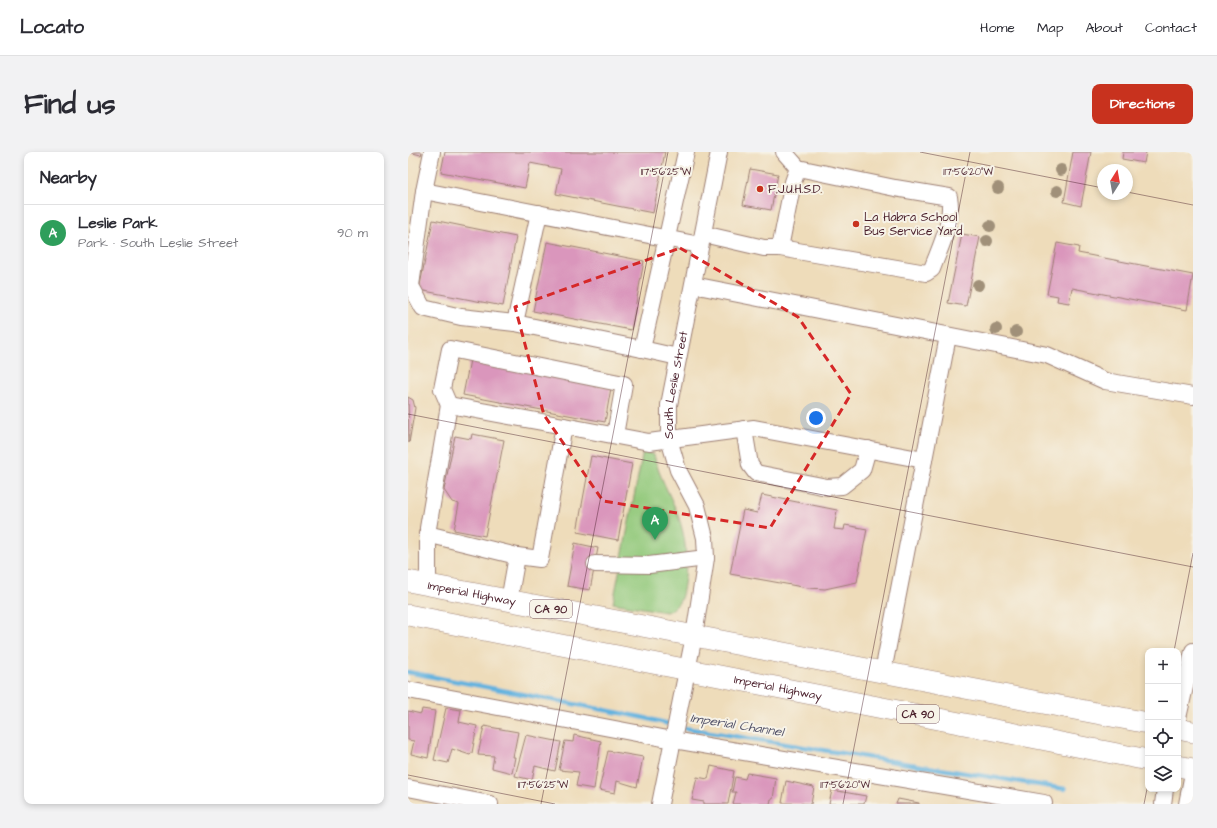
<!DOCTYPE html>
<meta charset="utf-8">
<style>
:root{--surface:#fff;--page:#f2f2f3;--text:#2b2b33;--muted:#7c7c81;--line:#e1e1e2;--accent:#c8321e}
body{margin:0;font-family:"Architects Daughter",sans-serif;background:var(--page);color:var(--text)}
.controls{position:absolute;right:12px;bottom:12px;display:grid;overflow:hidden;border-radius:8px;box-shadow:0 2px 6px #0003}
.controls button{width:36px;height:36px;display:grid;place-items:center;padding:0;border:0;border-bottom:1px solid var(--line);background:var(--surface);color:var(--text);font:20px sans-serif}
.compass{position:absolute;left:689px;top:12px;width:36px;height:36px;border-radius:50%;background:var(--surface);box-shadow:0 2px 6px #0003;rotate:11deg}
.you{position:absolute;left:408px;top:266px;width:14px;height:14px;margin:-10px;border:3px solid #fff;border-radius:50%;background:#1a73e8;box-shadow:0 0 0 6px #1a73e833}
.badge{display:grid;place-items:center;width:26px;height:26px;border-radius:50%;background:var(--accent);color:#fff;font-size:13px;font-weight:700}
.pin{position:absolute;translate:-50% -33px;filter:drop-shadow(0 1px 2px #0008)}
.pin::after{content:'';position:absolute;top:21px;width:14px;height:12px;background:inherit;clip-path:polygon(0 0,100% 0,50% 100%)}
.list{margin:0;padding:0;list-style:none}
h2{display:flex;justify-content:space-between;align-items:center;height:52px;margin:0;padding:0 16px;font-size:17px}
h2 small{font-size:13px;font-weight:400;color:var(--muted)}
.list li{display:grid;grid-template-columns:26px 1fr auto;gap:12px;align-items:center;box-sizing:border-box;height:56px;padding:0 16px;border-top:1px solid var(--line)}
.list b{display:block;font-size:15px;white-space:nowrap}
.list p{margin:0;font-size:13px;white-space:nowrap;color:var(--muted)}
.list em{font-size:13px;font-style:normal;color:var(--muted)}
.icon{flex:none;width:22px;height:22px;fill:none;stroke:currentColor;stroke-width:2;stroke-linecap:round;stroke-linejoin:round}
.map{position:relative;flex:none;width:785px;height:652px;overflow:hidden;border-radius:8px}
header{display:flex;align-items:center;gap:24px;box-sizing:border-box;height:56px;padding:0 20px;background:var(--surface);border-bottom:1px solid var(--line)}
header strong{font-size:19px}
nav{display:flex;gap:22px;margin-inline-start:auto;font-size:14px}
.intro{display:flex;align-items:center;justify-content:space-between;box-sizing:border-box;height:96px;padding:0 24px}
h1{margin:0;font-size:28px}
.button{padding:10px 18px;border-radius:8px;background:var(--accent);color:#fff;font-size:14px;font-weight:700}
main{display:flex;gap:24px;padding:0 24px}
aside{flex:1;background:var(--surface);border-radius:8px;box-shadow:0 2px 6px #0003}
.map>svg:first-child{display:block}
.green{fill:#93c97b;stroke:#6e7453}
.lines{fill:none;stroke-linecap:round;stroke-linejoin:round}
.stream{stroke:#65b3df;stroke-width:4.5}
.building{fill:#da96bc}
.minor-casing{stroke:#9c7e72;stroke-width:18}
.major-casing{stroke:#9c7e72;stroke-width:22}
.minor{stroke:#fff;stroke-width:16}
.major{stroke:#fff;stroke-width:21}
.tree{fill:#a09079}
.marked{fill:none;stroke:#d62828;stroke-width:3;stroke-dasharray:8 5;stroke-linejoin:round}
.ticks{fill:none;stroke:#4a1f2b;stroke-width:1;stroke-opacity:0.45}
.poi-dot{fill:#c8321e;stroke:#f7f3e8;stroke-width:1.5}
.labels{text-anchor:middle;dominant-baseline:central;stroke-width:4;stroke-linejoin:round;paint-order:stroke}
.shield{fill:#f7f3e8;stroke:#7e5f64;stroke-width:1}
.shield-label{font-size:11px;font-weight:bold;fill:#4a1f2b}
.poi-label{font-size:12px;fill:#4a1f2b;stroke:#f7f3e8;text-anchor:start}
.street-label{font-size:12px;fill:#4a1f2b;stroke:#f7f3e8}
.water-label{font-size:13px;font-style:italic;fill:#53536a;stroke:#f7f3e8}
.ticks-label{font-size:10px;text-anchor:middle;fill:#4a1f2b;stroke:#f7f3e8;stroke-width:4;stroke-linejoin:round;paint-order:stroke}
</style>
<header>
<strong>Locato</strong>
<nav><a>Home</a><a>Map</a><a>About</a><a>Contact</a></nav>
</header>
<div class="intro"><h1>Find us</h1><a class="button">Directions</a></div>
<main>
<aside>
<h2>Nearby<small></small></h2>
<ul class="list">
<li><span class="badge" style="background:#2e9e5b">A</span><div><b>Leslie Park</b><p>Park · South Leslie Street</p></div><em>90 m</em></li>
</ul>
</aside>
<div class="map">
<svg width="785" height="652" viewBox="0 0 785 652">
<rect width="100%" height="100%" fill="#f7f3e8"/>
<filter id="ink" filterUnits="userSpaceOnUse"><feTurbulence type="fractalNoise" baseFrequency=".025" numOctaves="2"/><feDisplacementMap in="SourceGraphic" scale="8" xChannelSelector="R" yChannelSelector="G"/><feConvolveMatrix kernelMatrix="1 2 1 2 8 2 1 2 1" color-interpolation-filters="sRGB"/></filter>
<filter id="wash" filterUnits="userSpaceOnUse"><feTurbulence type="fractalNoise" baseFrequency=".012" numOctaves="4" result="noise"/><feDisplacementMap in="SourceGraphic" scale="16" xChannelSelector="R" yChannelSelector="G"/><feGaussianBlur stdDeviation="0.9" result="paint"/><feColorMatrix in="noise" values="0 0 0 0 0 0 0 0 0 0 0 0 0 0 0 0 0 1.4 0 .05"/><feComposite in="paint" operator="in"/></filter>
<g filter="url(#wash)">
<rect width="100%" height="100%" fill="#eedcba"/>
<path class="green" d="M235,299L246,303C251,325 262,342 270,363C278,386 280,408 276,432C274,446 272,455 258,460L205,451Z"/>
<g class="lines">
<path class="stream" d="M0,520L233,565L277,576L657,637"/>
</g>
<g id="blocks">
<g class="building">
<path d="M0,0H14L13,3Z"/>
<path d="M37,0H257L245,61L148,42L153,17L122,11L117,36L33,20Z"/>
<path d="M665,0H683L673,54L656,50Z"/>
<path d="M715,0H738L736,11L714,7Z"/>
<path d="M342,17L370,22L363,58L335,53Z"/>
<path d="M25,68L108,85L95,154L11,138Z"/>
<path d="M554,82L572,85L558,154L540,151Z"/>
<path d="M139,90L236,109L223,178L125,159Z"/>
<path d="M649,91L671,95L670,101L785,123L779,158L664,136L661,151L649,149L650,144L639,142Z"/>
<path d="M62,208L203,236L197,270L55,243Z"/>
<path d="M0,245L5,248L7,256L1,291Z"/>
<path d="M64,282L96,288L77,384L46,378L51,352L44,350L36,338L47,284L63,287Z"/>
<path d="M183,304L224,312L210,388L169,380Z"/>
<path d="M354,343L429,358L426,377L436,378L437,373L459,377L449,430L417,437L400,436L322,422L335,358L349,361Z"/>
<path d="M167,391L190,396L182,438L159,434Z"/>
<path d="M38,556L53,558L51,570L69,574L64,601L62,603L44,597L40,611L26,608Z"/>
<path d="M14,557L27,559L20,606L3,602L6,589L0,588V559L13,562Z"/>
<path d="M76,574L110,580L105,605H107L104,621L84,616L86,604L70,603Z"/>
<path d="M118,583L153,590L147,619L127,614L124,628L107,624Z"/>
<path d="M166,583L193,589L186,637L168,634L171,620L151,618L157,589L165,590Z"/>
<path d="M200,599L235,605L229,635L209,629L207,641L191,638Z"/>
<path d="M303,614L326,619L320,652H296V650L284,648L289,625L300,627Z"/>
<path d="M339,621L368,626L365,647H363L362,652H325L328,640H324L327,625L337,627Z"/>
<path d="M378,629L406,635L403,652L374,651Z"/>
<path d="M424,638L458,644L456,652H421Z"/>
<path d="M490,647L511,651V652H488Z"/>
</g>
</g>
</g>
<g filter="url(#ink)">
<use href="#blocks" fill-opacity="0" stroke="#9c7e72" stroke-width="1"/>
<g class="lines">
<defs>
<g id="minor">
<path d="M24,0L16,39L3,134L15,156L53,165L107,171"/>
<path d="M16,39L292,93"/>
<path d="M131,61L107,171L234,197L278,0"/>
<path d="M295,82L356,96H372L518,121L524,117C532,95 546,69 541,45L487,36L390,16L376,0"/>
<path d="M372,96L385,30L390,16"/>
<path d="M285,133L639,203L697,229L785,244"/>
<path d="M234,197L270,205"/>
<path d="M41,253L34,237L42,197L216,232L207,283"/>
<path d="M336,277L342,313L348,321L419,335L434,334L454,318L460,297"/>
<path d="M19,382L109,404"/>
<path d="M187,412L241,413L298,406"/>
<path d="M20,433V376L41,253L156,274"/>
<path d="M101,449L109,404L132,407L156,274L241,290L346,276L516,308"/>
<path d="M475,520L540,184"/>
<path d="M0,538L265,588L636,651"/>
<path d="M770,566L785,499"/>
<path d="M0,636L82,652"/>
<path id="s1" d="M252,652L286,484L298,406L297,386L289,354L270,318L261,287V253L311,0"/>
<path d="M755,652L757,637"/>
<path d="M779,652L785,621"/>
</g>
<g id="major">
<path id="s2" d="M0,429L740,571"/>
<path id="s3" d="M0,463L740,608"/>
<path d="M770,577L785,580"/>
<path d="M770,614L785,617"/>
</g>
</defs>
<use href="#minor" class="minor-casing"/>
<use href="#major" class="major-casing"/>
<use href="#minor" class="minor"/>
<use href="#major" class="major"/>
</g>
<g class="tree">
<circle cx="653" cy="18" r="6"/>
<circle cx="590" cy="36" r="6"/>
<circle cx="649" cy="39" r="6"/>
<circle cx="582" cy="74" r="6"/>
<circle cx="579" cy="89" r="6"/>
<circle cx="570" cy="133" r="6"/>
<circle cx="588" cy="177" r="6"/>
<circle cx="608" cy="180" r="6"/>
</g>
</g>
<path class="marked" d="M272,96L390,165L443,242L362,376L195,349L136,263L107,155Z"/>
<path class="ticks" d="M512,0L695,36M719,40L785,53M0,262L785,415M766,499L785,401M0,623L147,652M133,652L260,0M435,652L562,0M736,652L740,632"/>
<g class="poi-dot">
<circle cx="352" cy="37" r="4"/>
<circle cx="448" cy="72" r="4"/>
</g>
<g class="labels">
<g class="shield">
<rect x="122" y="448" width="42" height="18" rx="3"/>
<rect x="489" y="553" width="42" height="18" rx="3"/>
</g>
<g class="shield-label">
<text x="143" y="457">CA 90</text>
<text x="510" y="562">CA 90</text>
</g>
<g class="poi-label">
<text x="360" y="37">F.J.U.H.S.D.</text>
<text x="456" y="65">La Habra School<tspan x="456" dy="14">Bus Service Yard</tspan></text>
</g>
<g class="street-label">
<text stroke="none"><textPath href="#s1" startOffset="431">South Leslie Street</textPath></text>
<text stroke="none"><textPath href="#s2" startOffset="65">Imperial Highway</textPath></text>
<text stroke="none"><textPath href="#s3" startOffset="377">Imperial Highway</textPath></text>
</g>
<g class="water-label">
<text transform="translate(329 573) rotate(9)">Imperial Channel</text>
</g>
</g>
<g class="ticks-label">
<text x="258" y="23">117°56'25"W</text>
<text x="560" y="23">117°56'20"W</text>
<text x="135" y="636">117°56'25"W</text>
<text x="437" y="636">117°56'20"W</text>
</g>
</svg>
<div class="controls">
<button>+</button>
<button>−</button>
<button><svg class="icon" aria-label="locate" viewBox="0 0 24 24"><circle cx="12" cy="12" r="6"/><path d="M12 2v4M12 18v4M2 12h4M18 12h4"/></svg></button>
<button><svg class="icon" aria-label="layers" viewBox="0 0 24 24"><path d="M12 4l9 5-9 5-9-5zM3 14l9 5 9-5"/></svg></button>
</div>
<svg class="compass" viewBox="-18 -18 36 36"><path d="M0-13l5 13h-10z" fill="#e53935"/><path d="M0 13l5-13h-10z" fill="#7c7c81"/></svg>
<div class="you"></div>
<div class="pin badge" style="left:247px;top:388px;background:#2e9e5b">A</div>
</div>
</main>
